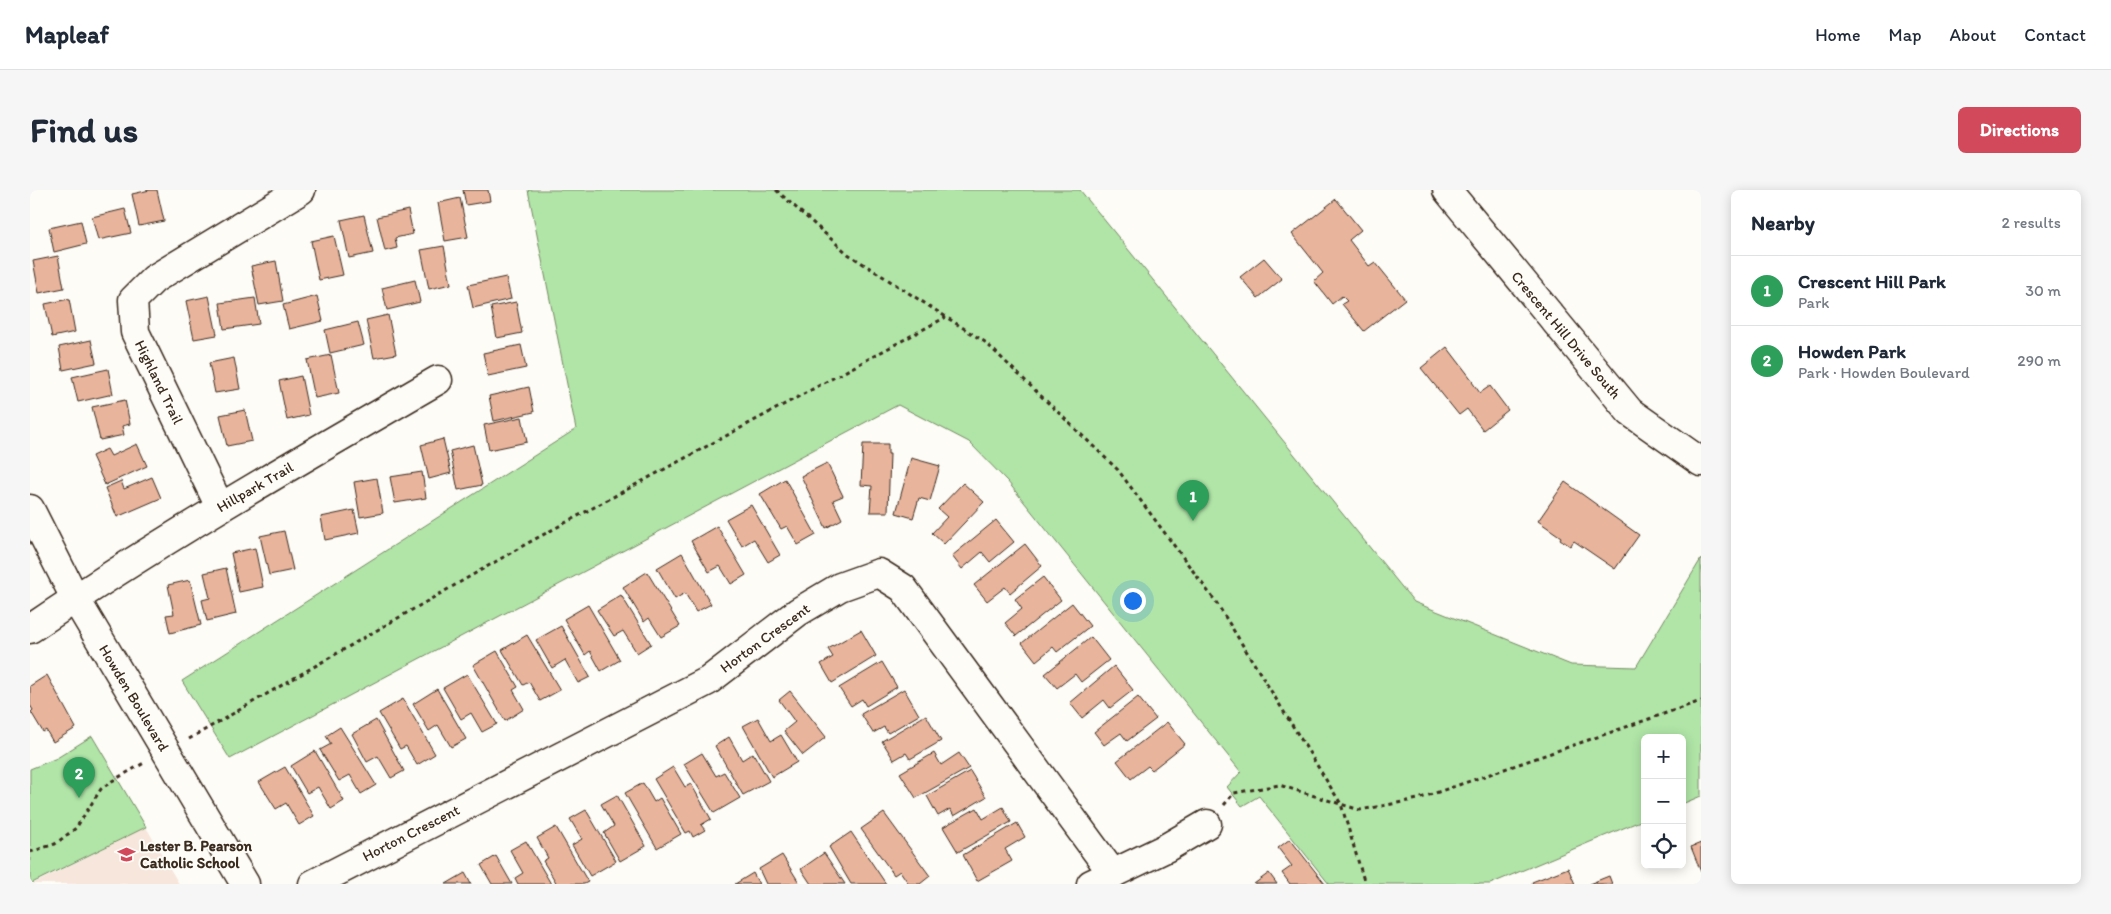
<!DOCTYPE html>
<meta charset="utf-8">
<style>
:root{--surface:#fff;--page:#f6f6f7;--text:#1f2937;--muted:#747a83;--line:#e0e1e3;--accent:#d1495b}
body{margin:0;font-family:Itim,sans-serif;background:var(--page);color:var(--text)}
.controls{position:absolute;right:15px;bottom:15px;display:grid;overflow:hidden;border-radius:8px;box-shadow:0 2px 12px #0003}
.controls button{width:45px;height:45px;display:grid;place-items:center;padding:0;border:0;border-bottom:1px solid var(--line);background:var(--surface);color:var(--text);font:25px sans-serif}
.you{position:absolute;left:1102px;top:410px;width:18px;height:18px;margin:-12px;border:4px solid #fff;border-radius:50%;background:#1a73e8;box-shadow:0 0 0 8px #1a73e833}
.badge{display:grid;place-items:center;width:32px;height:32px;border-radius:50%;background:var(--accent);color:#fff;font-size:16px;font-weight:700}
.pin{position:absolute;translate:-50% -41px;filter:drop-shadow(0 1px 2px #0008)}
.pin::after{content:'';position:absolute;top:26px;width:18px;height:15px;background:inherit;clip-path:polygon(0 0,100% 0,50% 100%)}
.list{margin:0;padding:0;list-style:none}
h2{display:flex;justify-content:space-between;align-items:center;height:65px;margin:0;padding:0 20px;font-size:21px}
h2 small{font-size:16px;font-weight:400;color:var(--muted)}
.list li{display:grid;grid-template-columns:32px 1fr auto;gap:15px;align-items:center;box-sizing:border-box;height:70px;padding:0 20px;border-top:1px solid var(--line)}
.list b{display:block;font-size:19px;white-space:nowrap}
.list p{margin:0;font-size:16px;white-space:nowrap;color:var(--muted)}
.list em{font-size:16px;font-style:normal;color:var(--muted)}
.icon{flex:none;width:28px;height:28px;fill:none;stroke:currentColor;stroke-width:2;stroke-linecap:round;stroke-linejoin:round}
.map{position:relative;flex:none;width:1671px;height:694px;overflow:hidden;border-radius:8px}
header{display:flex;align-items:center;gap:30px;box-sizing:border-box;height:70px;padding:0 25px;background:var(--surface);border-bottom:1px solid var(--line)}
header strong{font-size:24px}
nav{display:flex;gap:28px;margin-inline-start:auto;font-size:18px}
.intro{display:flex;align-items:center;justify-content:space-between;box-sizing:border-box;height:120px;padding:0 30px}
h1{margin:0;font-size:35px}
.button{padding:12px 22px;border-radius:8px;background:var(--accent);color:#fff;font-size:18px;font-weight:700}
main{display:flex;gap:30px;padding:0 30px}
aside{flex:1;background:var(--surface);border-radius:8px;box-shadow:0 2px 12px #0003}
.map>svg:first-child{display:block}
.built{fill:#f7e6dc}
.green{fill:#b0e5a7;stroke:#768862}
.building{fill:#e9b49c;stroke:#3b2a1e}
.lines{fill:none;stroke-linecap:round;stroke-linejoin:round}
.minor-casing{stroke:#3b2a1e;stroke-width:31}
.path{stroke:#3b2a1e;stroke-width:3;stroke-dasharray:4 4;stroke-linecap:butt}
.minor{stroke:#fdfcf7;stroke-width:28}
.labels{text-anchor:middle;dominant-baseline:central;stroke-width:4;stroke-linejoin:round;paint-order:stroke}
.street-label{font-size:15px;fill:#3b2a1e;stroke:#fdfcf7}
.poi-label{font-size:15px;font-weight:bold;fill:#3b2a1e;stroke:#fdfcf7;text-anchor:start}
</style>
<header>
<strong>Mapleaf</strong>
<nav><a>Home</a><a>Map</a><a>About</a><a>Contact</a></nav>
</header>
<div class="intro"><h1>Find us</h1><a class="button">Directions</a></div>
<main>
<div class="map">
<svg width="1671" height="694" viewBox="0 0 1671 694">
<rect width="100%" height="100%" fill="#fdfcf7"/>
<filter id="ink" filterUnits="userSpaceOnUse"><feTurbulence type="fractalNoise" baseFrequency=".02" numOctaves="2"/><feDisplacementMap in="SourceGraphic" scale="10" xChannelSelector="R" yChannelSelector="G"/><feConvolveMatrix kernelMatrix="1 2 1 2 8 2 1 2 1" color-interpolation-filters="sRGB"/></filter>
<g filter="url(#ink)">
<path class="built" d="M116,637L149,694H3Z"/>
<g class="green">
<path d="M498,0H1050L1384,412L1541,475L1606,477L1671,369V606L1652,614V548H1615V629L1460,694H1299L1229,606L1212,616L1197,597L1211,582L978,292L939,252L868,215L200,569L152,491L546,239Z"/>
<path d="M62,546L116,637L0,694V579L27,568Z"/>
</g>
<g class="building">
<path d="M120,0H127L134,31L109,36L102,4Z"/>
<path d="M433,0H458L460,11L436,15Z"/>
<path d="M430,8L438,47L415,51L408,13Z"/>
<path d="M1306,9L1331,40L1319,50L1339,76L1345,72L1375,109L1334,141L1312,114L1317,111L1312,106L1302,114L1284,91L1293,83L1262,44Z"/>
<path d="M95,19L101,43L68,50L62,27Z"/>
<path d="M378,20L383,44L365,48L367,58L355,61L347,27Z"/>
<path d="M334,25L343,63L319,68L311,30Z"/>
<path d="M51,31L56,54L24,62L19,38Z"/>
<path d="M304,46L313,85L289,90L281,51Z"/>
<path d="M414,56L421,94L399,99L391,60Z"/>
<path d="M28,66L34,98L9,103L3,71Z"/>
<path d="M1234,68L1252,89L1228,108L1210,87Z"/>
<path d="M246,71L253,111L229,115L221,76Z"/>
<path d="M476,87L481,109L443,118L438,95Z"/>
<path d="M385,90L390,112L357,120L352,98Z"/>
<path d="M179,106L187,145L164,149L156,111Z"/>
<path d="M287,106L293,131L259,139L253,115Z"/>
<path d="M225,108L229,134L194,139L190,113Z"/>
<path d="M39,109L45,142L22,147L15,114Z"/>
<path d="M486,112L492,143L467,148L461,117Z"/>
<path d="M358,125L366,164L344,168L336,130Z"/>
<path d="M328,132L334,155L300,163L295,140Z"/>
<path d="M61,150L66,173L33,180L29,157Z"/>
<path d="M491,155L496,178L458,186L453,163Z"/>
<path d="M1417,157L1443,191L1442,192L1450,203L1460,196L1478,220L1453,240L1437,219L1429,225L1391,178Z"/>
<path d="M301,165L309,203L285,208L277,170Z"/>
<path d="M204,168L210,199L185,203L179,173Z"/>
<path d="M78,179L83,204L48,212L42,187Z"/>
<path d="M271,186L279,225L257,230L249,191Z"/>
<path d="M499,197L504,222L464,231L459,206Z"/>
<path d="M95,210L100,234L92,236L94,245L70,250L62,217Z"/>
<path d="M215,220L222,251L197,256L190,225Z"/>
<path d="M492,227L497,252L459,260L454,235Z"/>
<path d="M413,249L421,283L399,289L391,255Z"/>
<path d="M107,254L117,276L75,295L62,266L77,259L81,266Z"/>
<path d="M833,254H858V264H860L858,322H840L842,296L831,295Z"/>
<path d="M443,255L452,295L428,300L420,261Z"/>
<path d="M881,268L910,276L900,311L889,308L883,328L866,323Z"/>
<path d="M797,273L813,306L803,310L812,329L796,338L771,286Z"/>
<path d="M392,282L396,308L365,313L360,287Z"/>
<path d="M122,287L131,308L87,327L75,298L91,291L94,299Z"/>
<path d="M347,288L353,323L330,327L324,292Z"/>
<path d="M755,289L786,345L768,355L757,336L751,339L730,304Z"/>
<path d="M1535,292L1609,345L1585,379L1544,351L1540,356L1530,349L1531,347L1508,331Z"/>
<path d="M933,293L954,312L914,354L902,343L917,327L908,319Z"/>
<path d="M721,315L750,365L738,372L724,349L712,356L696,329Z"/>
<path d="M324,320L329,343L295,350L291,327Z"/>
<path d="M966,330L984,352L960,372L952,362L932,379L922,366Z"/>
<path d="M687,336L716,385L701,394L690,376L679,382L661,351Z"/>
<path d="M254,341L263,380L239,385L230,346Z"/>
<path d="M995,354L1012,376L980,403L975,397L957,411L944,395Z"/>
<path d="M225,358L233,397L209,402L201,363Z"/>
<path d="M652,363L681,414L666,422L655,403L645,409L627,378Z"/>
<path d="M196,378L206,424L177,431L172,410L180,408L174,383Z"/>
<path d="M617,382L650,436L631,447L619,428L614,432L593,397Z"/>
<path d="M1013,387L1031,410L986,446L975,433L992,419L985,409Z"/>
<path d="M160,390L171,435L140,443L136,425L144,424L138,395Z"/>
<path d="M591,405L621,454L607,463L593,441L584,446L567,420Z"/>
<path d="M1042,413L1060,436L1027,462L1023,457L1006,471L992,453Z"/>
<path d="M558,415L590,470L571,481L560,461L555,465L534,429Z"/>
<path d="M531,436L560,487L548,493L535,470L522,478L506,450Z"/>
<path d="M831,440L846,466L802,493L791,474L803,467L798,459Z"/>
<path d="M497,445L530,500L510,511L499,492L493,495L472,460Z"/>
<path d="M1061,447L1079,470L1051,492L1045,484L1027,498L1015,484Z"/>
<path d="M467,461L488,497L483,500L494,519L475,531L443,475Z"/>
<path d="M852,472L867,497L836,516L832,509L821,516L809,498Z"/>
<path d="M1084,476L1103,500L1080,518L1074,510L1052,528L1040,513Z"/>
<path d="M437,484L467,534L452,542L441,523L431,529L413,498Z"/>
<path d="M17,485L46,538L23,552L16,540L13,542L1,522L3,520L0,515V496Z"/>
<path d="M407,499L436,549L421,557L408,535L399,541L383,514Z"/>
<path d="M874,499L889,525L858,543L854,537L843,543L831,524Z"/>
<path d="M760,501L796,547L773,565L754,541L765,532L749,510Z"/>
<path d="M1108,507L1126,529L1097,551L1091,543L1074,555L1064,542Z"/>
<path d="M373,509L405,564L387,575L376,556L370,559L349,523Z"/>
<path d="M896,525L911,551L880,569L876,563L864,570L852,551Z"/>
<path d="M728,528L741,551L751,545L767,572L742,587L713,536Z"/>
<path d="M346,530L374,581L361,588L348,566L337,572L322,544Z"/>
<path d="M1137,532L1155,554L1122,580L1118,576L1101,589L1087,571Z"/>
<path d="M310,537L346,595L331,604L320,585L309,591L290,560L301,554L296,546Z"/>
<path d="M699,547L712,570L723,563L739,591L713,605L685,556Z"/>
<path d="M285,561L314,611L301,619L288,597L277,603L261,576Z"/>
<path d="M672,563L686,586L694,582L710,608L684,623L654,574Z"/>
<path d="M904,563L911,575L929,563L939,578L886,608L870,583Z"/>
<path d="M255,577L284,626L269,635L256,613L246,619L229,592Z"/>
<path d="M643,577L655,597L661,594L681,629L671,635L675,640L663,647L660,641L656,643L624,589Z"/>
<path d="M940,581L956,607L924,626L920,619L908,626L897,606Z"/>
<path d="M613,593L624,612L630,608L651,644L627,658L595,603Z"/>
<path d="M587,605L616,656L590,671L574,643L584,636L571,614Z"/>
<path d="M973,617L981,632L928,662L913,637L947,618L953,629Z"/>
<path d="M556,620L586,671L560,686L542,655L552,649L540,629Z"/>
<path d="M854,623L900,686L890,694H879L870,681L864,685L831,639Z"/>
<path d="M987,633L995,647L975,659L982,671L947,691L933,665Z"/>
<path d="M526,637L558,692L554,694H527L513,671L518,668L507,648Z"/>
<path d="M821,642L856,694H821L799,657Z"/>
<path d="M1260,649L1295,694H1260L1252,683L1262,676L1248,658Z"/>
<path d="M496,651L521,694H488L485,688L493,683L480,660Z"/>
<path d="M1671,653V682L1661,657Z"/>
<path d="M794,663L815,694H781L771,679Z"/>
<path d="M752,665L770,694H736L729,679Z"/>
<path d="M466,666L482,694H462L451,675Z"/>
<path d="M1538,678L1545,694H1503L1502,692Z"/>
<path d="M435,683L441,694H416Z"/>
<path d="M723,683L729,694H705Z"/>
<path d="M1239,683L1247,694H1224Z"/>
<path d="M1579,686L1582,694H1559Z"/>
</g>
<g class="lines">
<defs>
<g id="minor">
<path d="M1417,0L1600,222L1671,272"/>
<path d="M190,317L105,142L103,110L124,89L271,0"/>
<path d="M0,319L45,408L215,694"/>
<path d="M0,439C132,349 270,270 408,190"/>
<path d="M283,694L678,491L768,422L810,397L849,383L873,398L1083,684"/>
<path d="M1061,694L1136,658L1177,634"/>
</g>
</defs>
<use href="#minor" class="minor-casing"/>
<g class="path">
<path d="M746,0L818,64L955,152L1088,280L1186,412L1311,614L1335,694"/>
<path d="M159,549L496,354L916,127"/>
<path d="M1194,615L1204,603L1249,595L1330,620L1388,609L1671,511"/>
<path d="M0,662L25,654L46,638L71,599L82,591L114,573"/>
</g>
<use href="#minor" class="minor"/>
</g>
</g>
<defs>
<symbol id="school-bare" viewBox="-9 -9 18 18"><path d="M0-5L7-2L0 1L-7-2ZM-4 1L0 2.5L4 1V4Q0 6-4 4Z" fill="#d1495b" stroke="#fdfcf7" stroke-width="2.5" paint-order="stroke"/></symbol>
</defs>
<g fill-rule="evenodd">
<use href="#school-bare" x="84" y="652" width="25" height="25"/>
</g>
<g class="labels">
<g class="street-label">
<text transform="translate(1536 145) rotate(50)">Crescent Hill Drive South</text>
<text transform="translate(129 192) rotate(64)">Highland Trail</text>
<text transform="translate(225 297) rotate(-30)">Hillpark Trail</text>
<text transform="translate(735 448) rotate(-36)">Horton Crescent</text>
<text transform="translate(104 508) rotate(59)">Howden Boulevard</text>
<text transform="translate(381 643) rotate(-27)">Horton Crescent</text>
</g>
<g class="poi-label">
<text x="110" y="656">Lester B. Pearson<tspan x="110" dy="17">Catholic School</tspan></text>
</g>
</g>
</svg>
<div class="controls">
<button>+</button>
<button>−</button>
<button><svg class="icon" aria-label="locate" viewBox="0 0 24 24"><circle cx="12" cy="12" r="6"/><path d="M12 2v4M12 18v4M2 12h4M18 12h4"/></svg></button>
</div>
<div class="you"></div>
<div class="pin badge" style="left:1163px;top:331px;background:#2e9e5b">1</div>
<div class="pin badge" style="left:49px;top:608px;background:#2e9e5b">2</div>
</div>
<aside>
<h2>Nearby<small>2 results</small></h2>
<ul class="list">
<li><span class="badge" style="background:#2e9e5b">1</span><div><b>Crescent Hill Park</b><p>Park</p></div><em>30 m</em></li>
<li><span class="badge" style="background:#2e9e5b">2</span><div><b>Howden Park</b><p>Park · Howden Boulevard</p></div><em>290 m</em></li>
</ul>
</aside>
</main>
